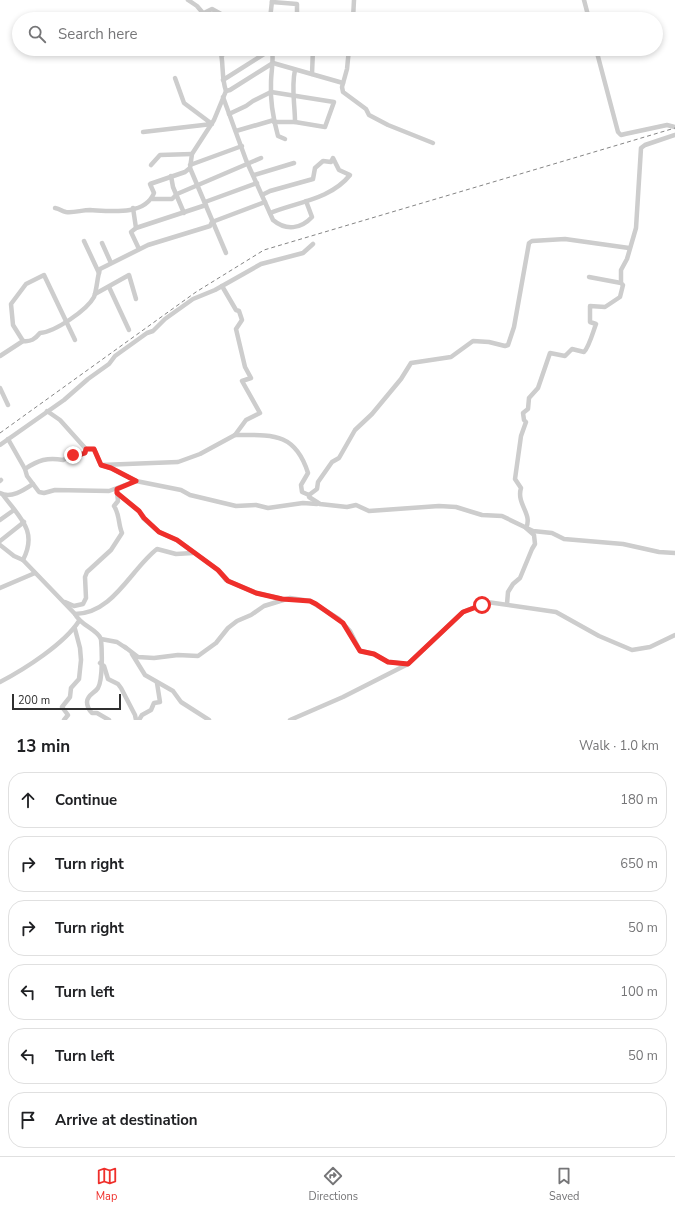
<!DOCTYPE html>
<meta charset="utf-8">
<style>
:root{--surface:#fff;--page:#f2f2f2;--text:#202124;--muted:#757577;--line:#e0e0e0;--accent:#ef2f2b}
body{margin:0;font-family:"Nunito Sans",sans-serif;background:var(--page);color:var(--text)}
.scale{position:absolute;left:12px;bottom:10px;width:109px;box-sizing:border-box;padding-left:4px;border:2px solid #303030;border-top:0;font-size:11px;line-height:14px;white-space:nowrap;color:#303030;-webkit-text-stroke:3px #fff;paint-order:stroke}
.stop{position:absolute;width:12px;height:12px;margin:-9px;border:3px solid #ef2f2b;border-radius:50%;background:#fff}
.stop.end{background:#ef2f2b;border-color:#fff;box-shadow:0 1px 4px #0008}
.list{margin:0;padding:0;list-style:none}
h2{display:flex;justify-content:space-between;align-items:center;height:52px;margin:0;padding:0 16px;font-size:17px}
h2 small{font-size:13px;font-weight:400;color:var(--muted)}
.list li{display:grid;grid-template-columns:26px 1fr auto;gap:12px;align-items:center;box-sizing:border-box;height:56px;margin:0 8px 8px;padding:0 8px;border:1px solid var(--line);border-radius:16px}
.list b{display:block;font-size:15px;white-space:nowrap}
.list em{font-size:13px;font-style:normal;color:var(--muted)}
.icon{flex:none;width:22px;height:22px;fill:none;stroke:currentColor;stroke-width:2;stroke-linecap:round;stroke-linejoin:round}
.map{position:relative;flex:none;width:675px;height:720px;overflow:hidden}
.search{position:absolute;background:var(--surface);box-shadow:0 2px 6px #0003;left:12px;right:12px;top:12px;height:44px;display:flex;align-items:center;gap:10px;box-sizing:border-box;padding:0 14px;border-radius:22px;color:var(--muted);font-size:15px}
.sheet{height:436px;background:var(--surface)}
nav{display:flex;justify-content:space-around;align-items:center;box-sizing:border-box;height:56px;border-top:1px solid var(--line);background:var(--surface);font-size:11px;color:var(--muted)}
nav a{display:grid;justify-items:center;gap:2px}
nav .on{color:var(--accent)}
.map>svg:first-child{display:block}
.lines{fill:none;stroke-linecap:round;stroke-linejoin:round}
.minor{stroke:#cdcdcd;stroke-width:4.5}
.rail{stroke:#858585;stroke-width:1;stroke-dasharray:4 3;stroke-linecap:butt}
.route{stroke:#ef2f2b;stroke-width:5}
</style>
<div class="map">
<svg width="675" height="720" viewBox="0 0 675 720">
<rect width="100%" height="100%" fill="#fff"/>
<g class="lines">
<g class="minor">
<path d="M188,0L197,6L208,19"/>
<path d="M584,0L589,19"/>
<path d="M272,2L297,4V19"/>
<path d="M204,13L212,9L230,19"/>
<path d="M270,19L272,1"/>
<path d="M353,19L354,0"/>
<path d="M220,49C224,62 221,77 226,91L214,120L192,154L190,168L226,253"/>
<path d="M272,49C274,61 271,71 271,83C270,101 273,118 278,136L285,139"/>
<path d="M349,49L347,69L342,87L343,92L366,109L369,115L388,125L433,143"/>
<path d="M596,49L618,132L621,135L625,134L667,125L675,127"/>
<path d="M222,55L233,49"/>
<path d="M312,74L313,49"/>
<path d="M223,80L272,49"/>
<path d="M226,91L230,90L273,63L343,83"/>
<path d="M223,97L246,160L273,220C286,231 301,229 312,217L306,201"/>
<path d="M229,114L246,106L253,101L271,92L334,102L325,127L295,122"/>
<path d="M274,122H295C295,104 291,88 295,70"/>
<path d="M236,131L274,120"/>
<path d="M143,132L212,124L184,103L175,78"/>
<path d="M151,165L160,155L192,154"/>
<path d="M190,165L242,146"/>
<path d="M254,175L294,163"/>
<path d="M171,176L173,187L184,213"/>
<path d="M262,195L270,191L313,179L315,168L323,161L331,162L333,158L339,170L350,175C331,199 298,202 270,213"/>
<path d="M152,199H172L177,194L261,158"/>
<path d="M205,202L257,183"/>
<path d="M55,208C61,209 61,211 66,212C74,213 82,210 90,210C110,211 145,216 154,193L150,184L185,172L190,168"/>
<path d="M133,208L136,228L131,232L139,249"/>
<path d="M136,228L206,205"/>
<path d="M84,241L99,273"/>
<path d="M102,243L111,263"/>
<path d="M589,277L621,283"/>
<path d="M109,287L129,330"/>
<path d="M95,294L129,275L136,299"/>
<path d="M23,341L13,325L11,304L26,284L44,275L75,340"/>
<path d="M0,356L23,341C31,342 35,339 40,333C55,332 87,310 94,297C97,289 97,278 100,269L148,245L210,226L212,222L265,202"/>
<path d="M0,388L8,405"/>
<path d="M47,411L60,420L86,449H94L101,465L111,468L136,481L181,490L190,495L236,506L256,505L268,508L303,503L317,504"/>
<path d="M235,435C272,435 295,432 308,473L301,485L302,492L309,495V497L320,504L347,507L356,505L369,511L439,506L456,507L482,515L502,516L533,531L552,533L564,539L623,544L659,552L675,553"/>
<path d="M8,439L25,469"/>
<path d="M0,445L64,400L88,379L109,364L115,356L147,333L153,331L165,319L193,299L215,290L261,264L303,253L313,244"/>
<path d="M86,449L85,453L73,457V455L63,460C48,457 38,460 25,469L27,476L39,492L44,493L55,490L109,491L136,481"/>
<path d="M101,465L178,462L200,454L235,435L246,420L260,413L242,381L251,378L245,367L236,329L242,320L239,311L236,310L222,286"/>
<path d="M0,481L1,480"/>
<path d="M0,493C11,499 24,490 33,484"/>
<path d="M117,493L139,511L143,518L159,532L177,540L218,570L226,580L256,593L283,599"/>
<path d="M3,495C20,518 38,531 23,560"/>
<path d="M309,495L317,489L318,482L332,462L339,458L355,430L372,414L401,379L411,363L451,357L473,341L489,342L505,346L508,345L514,327L529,243L532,241L565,239L629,248"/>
<path d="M0,520L14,510"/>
<path d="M0,541L24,522"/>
<path d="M0,545L14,556L23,560L75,614C81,626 97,629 101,639L117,642L126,648"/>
<path d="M0,588L35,573"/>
<path d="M65,602L74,606L83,604L86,598L85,577L87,572L111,550L122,533C118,524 120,515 114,506L118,501L117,492"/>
<path d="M507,604L508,592L513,584L520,578L532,549L535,544L534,535L526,528C533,514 516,504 521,488L515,479L521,436L526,422L524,420L523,413L528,409L529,398L538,388L550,353L565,356L572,349L584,352C589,347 593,332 596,324L590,322V306L605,307L620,297L623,285L621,283V270L627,259L636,228L641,148L645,145L675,135"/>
<path d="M75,614C113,614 131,569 157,549L176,554L193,553"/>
<path d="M101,639C102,650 103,679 98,688C95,693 87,695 87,702C87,706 89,710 92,713H97L109,720"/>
<path d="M125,647L138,657L154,658L178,655L198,656L216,643L228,628L237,621L251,615L264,606L290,598L310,601L339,619L350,631L360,651L374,654L388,662L407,664"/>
<path d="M132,654L145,675L173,691L181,702L209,720"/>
<path d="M100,663L104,666L108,679L118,684L121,688L135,715L136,720"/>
<path d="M0,682C25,669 64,644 79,621"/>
<path d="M64,720L68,715L62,707L70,697L71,688L79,679L81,660L80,648L75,629"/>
<path d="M139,720L142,715L151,710L154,703L160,702L157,683"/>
<path d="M290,720L343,697L408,664L463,612L487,602L556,612L599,636L632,650L650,647L675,635"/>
</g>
<path class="rail" d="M0,433L196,292L264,250L675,128"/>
</g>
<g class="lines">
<path class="route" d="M73,455V457L85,453L86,449H94L101,465L111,468L136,481L117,489V493L139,511L144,518L159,532L177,540L218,570L228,581L256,593L282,599L310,601L316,604L343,623L360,651L374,654L388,662L408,664L463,612L482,605"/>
</g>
</svg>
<div class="scale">200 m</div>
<div class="stop" style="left:482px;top:605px"></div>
<div class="stop end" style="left:73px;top:455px"></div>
<div class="search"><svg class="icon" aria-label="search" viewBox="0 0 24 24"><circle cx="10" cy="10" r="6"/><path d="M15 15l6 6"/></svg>Search here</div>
</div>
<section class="sheet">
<h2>13 min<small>Walk · 1.0 km</small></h2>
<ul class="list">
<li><svg class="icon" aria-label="ahead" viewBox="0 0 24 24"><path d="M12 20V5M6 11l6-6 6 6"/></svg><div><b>Continue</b></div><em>180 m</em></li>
<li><svg class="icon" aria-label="right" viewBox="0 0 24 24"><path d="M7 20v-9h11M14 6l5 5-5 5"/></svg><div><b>Turn right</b></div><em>650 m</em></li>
<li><svg class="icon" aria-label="right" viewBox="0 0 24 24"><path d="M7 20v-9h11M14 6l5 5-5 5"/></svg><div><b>Turn right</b></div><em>50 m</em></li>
<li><svg class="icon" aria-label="left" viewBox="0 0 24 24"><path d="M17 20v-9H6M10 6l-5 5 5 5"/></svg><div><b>Turn left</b></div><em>100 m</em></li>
<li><svg class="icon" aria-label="left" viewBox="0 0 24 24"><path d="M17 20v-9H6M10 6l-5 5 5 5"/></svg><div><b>Turn left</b></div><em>50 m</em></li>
<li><svg class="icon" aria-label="arrive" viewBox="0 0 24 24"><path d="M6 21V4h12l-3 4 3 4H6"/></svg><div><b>Arrive at destination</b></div></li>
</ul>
</section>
<nav>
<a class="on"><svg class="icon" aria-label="map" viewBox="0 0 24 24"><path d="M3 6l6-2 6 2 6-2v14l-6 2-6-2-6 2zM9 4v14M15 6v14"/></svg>Map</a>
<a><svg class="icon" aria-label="directions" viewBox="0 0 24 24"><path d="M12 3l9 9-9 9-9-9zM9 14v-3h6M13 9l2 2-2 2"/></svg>Directions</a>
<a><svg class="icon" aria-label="saved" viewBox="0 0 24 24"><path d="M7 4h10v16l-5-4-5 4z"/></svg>Saved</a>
</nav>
